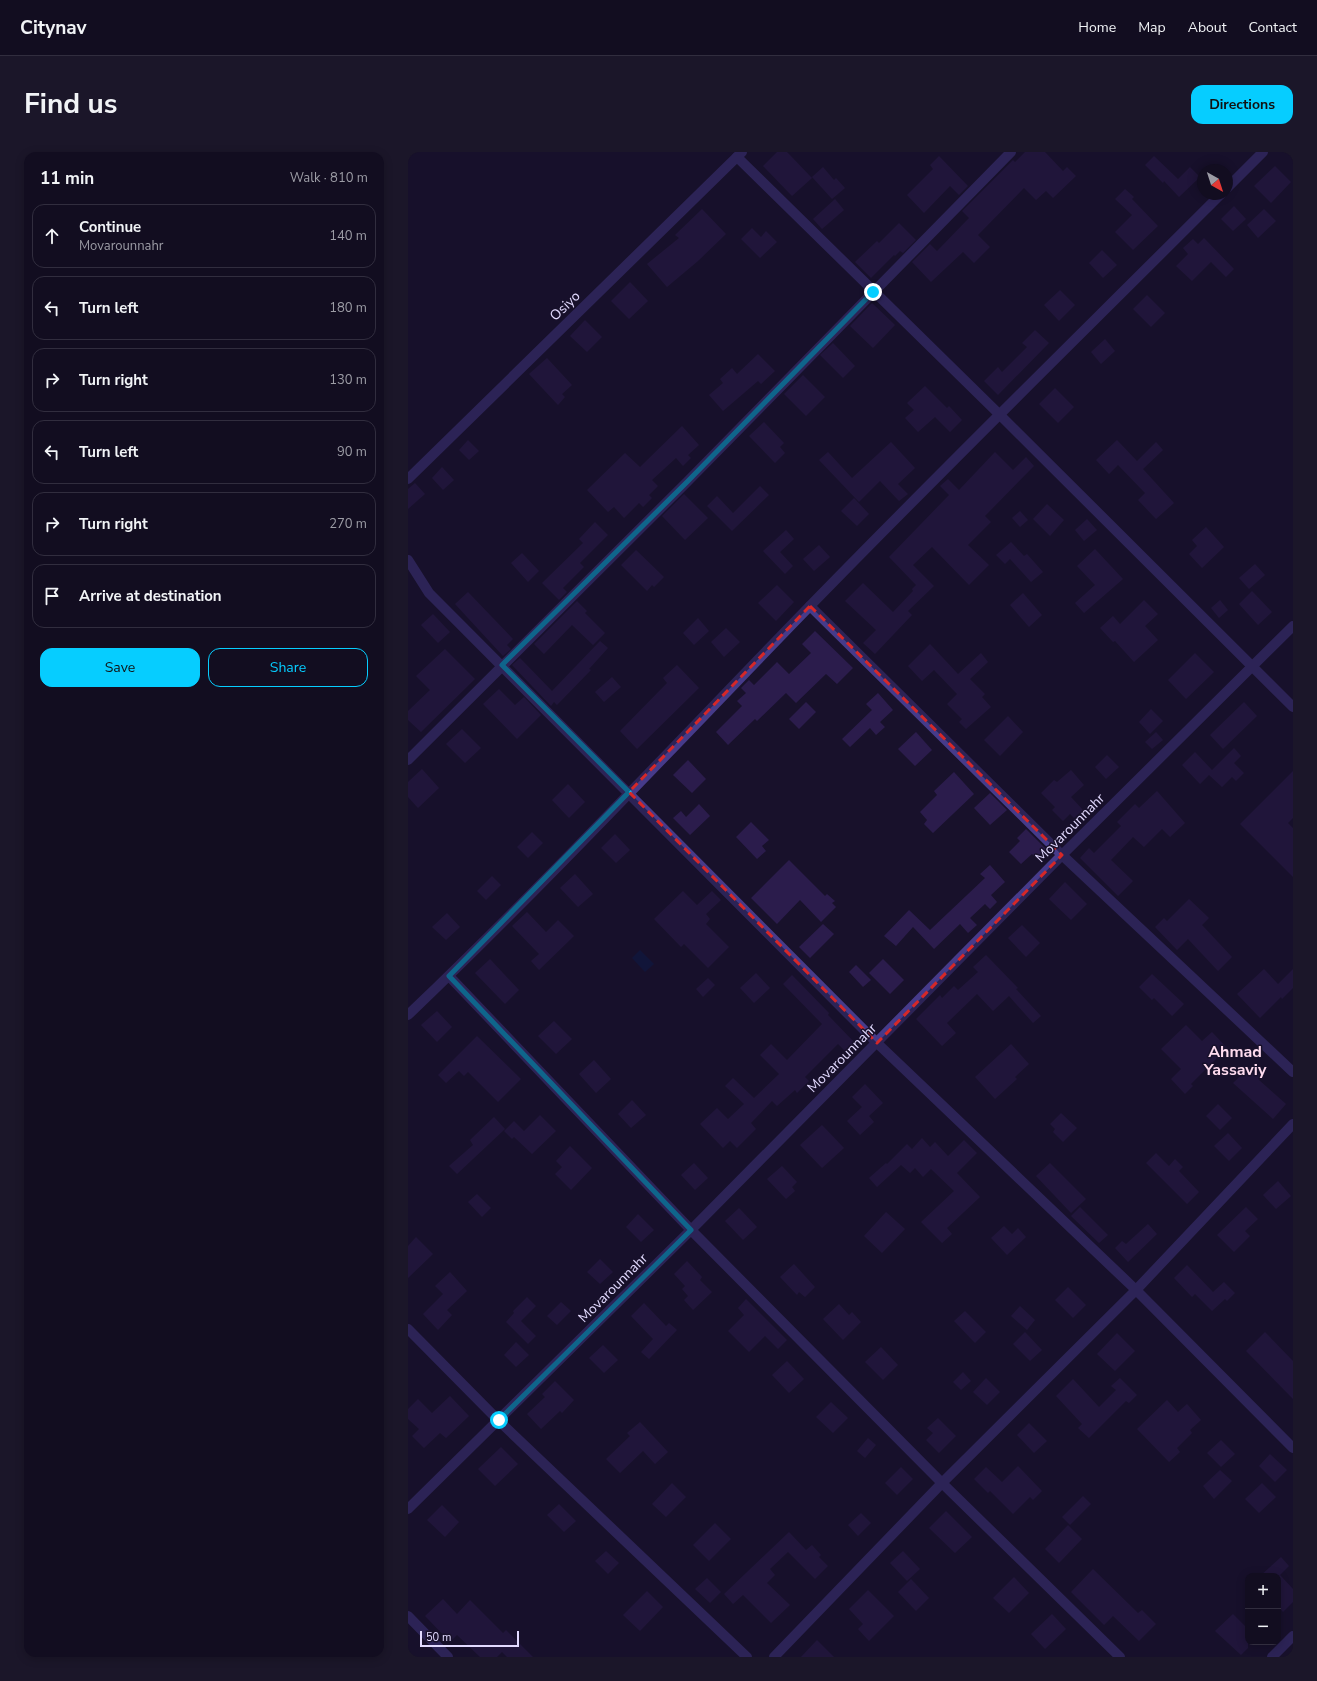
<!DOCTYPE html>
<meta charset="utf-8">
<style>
:root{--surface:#120d20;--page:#1b1629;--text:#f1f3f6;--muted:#9c9ca5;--line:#312d3e;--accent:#06cdff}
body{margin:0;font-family:"Nunito Sans",sans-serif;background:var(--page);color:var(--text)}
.controls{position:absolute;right:12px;bottom:12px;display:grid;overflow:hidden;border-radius:8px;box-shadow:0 2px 10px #0003}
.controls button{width:36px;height:36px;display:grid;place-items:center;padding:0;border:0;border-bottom:1px solid var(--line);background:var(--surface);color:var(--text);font:20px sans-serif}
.compass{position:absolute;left:789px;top:12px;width:36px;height:36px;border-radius:50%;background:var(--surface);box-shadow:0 2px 10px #0003;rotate:141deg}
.scale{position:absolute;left:12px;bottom:10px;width:99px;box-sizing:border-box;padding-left:4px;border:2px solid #e2daff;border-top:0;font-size:11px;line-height:14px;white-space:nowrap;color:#e2daff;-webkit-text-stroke:3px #18112b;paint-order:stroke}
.stop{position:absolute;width:12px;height:12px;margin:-9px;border:3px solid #06cdff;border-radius:50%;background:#fff}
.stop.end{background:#06cdff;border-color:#fff;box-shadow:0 1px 4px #0008}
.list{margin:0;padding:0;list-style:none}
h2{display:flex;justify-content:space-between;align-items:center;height:52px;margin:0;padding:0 16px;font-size:17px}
h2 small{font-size:13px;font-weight:400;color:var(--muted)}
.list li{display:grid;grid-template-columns:26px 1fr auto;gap:12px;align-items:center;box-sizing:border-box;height:64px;margin:0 8px 8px;padding:0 8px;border:1px solid var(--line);border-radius:12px}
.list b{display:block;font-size:15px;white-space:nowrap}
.list p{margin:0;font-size:13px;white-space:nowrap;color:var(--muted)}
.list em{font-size:13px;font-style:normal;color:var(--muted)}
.actions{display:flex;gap:8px;padding:12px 16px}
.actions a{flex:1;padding:9px 0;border:1px solid var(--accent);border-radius:12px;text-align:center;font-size:14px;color:var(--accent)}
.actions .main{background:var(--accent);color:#111}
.icon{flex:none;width:22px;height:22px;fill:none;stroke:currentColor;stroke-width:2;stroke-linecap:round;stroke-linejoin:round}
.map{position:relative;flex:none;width:885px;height:1505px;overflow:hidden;border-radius:12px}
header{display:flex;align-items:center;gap:24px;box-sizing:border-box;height:56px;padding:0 20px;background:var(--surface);border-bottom:1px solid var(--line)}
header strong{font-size:19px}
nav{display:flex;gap:22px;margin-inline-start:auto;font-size:14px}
.intro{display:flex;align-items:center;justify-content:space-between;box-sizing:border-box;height:96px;padding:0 24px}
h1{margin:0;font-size:28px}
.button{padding:10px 18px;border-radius:12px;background:var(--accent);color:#111;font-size:14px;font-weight:700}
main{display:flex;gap:24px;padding:0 24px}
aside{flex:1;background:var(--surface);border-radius:12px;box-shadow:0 2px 10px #0003}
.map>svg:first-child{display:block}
.water{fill:#0a1b4a}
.building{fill:#2b1c4c}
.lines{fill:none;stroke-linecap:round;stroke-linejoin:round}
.minor{stroke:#463b8a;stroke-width:10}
.route{stroke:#06cdff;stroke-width:5}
.marked{fill:none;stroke:#d62828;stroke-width:3;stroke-dasharray:8 5;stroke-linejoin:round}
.labels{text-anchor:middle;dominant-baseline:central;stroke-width:3;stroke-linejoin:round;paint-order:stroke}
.street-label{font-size:14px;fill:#e2daff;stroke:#18112b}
.quarter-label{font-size:16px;font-weight:bold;fill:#ffdcef;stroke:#18112b}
</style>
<header>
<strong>Citynav</strong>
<nav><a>Home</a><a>Map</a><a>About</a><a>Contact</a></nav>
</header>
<div class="intro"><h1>Find us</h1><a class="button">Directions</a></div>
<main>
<aside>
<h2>11 min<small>Walk · 810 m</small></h2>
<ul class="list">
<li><svg class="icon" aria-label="ahead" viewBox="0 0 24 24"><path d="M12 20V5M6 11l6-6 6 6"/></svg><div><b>Continue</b><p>Movarounnahr</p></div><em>140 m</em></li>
<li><svg class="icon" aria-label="left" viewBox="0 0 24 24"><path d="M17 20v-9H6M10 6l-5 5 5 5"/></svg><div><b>Turn left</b></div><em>180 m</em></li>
<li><svg class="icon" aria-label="right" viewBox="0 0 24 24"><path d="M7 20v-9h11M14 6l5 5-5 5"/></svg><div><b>Turn right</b></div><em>130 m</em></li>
<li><svg class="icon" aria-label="left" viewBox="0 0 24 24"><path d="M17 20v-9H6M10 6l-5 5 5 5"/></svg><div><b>Turn left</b></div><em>90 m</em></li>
<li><svg class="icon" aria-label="right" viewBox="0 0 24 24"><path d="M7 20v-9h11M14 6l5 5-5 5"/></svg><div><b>Turn right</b></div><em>270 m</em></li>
<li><svg class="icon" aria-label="arrive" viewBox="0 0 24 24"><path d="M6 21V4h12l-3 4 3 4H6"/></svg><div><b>Arrive at destination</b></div></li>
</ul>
<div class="actions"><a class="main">Save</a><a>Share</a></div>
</aside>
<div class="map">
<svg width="885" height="1505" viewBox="0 0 885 1505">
<rect width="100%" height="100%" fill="#18112b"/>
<path class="water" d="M232,798L246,812L237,820L224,806Z"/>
<g class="building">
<path d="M369,0H379L404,26L384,44L355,14Z"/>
<path d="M617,0H637L655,19L659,15L668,24L645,46L638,39L628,48L616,36L570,83L582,95L566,111L555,100L523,130L504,110L522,92L529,99L561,66L554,59L605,8L607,10Z"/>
<path d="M531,4L560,34L551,43L542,34L516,61L499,43L525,17L522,13Z"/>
<path d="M746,4L770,27L782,15L792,25L771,45L756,29L755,31L737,13Z"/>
<path d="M867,14L883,30L863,51L846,34Z"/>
<path d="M415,15L426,28L428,26L437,36L424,47L404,25Z"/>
<path d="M717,37L726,45L724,47L750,74L725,98L707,80L724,63L707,47Z"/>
<path d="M427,47L436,58L414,77L405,67Z"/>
<path d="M826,54L838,67L825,79L813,67Z"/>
<path d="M294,57L318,82L290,109L259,135L239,112L271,86L267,83Z"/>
<path d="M856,57L868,69L850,86L839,73Z"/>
<path d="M491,71L508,88L495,101L492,99L487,104L486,103L463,126L447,110L469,89L471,91Z"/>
<path d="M344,76L353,85L358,79L369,90L352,106L333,87Z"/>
<path d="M796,86L826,117L818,125L803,110L784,129L768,114L780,102L775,96L785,87L790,92Z"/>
<path d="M694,98L709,113L695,126L681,111Z"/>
<path d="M222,130L240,149L221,167L203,149Z"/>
<path d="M652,138L667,153L651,169L636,153Z"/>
<path d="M739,143L757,161L743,175L725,157Z"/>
<path d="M464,151L487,173L465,196L442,174Z"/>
<path d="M177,168L194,185L179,200L162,184Z"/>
<path d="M627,178L641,191L590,243L576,229L590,215L594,220L619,195L614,191Z"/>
<path d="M697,187L707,199L693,212L683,200Z"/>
<path d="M425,191L447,214L435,226L412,203Z"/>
<path d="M350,202L367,219L353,232L350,229L315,259L301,243L315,231L312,227L324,216L329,222Z"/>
<path d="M139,206L164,233L154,242L157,245L150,253L121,222Z"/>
<path d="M395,223L417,245L398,264L376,242Z"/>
<path d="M517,234L539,256L541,254L554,268L542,280L527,265L510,280L497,266L506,258L499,251Z"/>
<path d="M647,236L666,255L650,271L631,252Z"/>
<path d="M356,270L376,291L372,295L377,301L367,311L341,284Z"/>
<path d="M274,274L291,293L280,303L283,306L275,314L268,306L244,328L250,334L241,343L244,346L235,355L231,351L216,366L206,355L200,360L179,338L217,301L232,315Z"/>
<path d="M60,288L71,299L61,308L51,298Z"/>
<path d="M709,288L729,309L748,290L755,298L735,317L766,351L748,367L730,348L737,341L710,313L701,322L688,308Z"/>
<path d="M483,290L507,316L490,332L500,342L491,349L472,329L451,350L411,308L420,300L444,326Z"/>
<path d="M587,300L605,318L618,305L626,314L577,364L583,370L560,393L581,413L561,433L524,395L505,413L526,434L500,459L504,463L467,502L455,491L468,478L437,449L455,431L485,460L505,439L504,437L508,433L481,405L541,343L532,334L540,327L551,338Z"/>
<path d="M34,315L46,328L35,338L24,326Z"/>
<path d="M7,331L17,342L0,357V337Z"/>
<path d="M352,334L361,343L324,379L299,354L309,344L325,361Z"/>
<path d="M276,342L300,366L277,388L254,364Z"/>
<path d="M446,346L461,362L449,374L433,359Z"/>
<path d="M639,352L656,368L642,384L625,367Z"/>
<path d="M612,359L620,368L612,375L604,366Z"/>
<path d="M679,367L689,378L676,389L667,378Z"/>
<path d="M187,370L200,383L172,411L176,415L155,436L159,440L151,448L134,431L175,391L171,387Z"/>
<path d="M798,375L816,395L794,416L781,402L789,394L784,388Z"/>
<path d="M378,378L386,387L372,400L385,414L377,422L355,399Z"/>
<path d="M603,390L616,404L619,402L635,420L623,430L602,407L597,412L588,403Z"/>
<path d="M411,393L422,405L406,419L395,407Z"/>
<path d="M687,397L715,427L676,461L667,451L687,433L669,414Z"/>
<path d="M228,398L256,425L246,435L244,433L239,439L213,413Z"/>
<path d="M114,401L131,419L120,430L103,411Z"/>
<path d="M847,412L857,423L841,437L831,426Z"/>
<path d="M369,433L386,450L368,469L350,451Z"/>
<path d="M844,439L864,460L850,473L831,452Z"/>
<path d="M60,440L105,487L99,493L103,497L95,504L47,452Z"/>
<path d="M615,441L634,463L621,475L602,453Z"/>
<path d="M736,448L750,462L737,474L750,488L726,510L707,489L705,490L692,476L705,464L712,472Z"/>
<path d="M812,448L820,458L811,466L803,456Z"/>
<path d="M169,449L179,459L177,461L197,481L185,493L164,473L136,502L126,492Z"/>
<path d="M25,462L42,480L30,491L13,473Z"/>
<path d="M290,466L301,479L286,493L275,481Z"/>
<path d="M318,476L332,490L316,505L303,490Z"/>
<path d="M407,479L445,516L429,532L418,522L388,551L378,541L349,569L347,567L320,593L308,580L334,554L329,549L338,541L333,536L341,528L346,533L369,510L381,522L403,501L394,492Z"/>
<path d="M192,489L200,496L181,517L183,518L149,553L146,550L143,554L104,513L112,506L144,539Z"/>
<path d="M522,492L550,522L573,501L580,510L562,527L577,542L574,545L583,555L558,577L551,570L554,567L539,552L549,542L526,518L514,529L500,514Z"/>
<path d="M37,497L67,527L13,580L0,568V559L22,538L8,524Z"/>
<path d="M787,501L806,520L778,547L760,528Z"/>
<path d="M269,513L291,536L229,597L212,579L259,531L255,526Z"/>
<path d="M204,525L213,535L196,550L187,540Z"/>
<path d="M91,537L107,553L116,545L133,563L109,587L75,552Z"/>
<path d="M470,541L485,558L472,570L477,575L468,583L462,576L442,595L434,587L464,558L458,552Z"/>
<path d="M398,550L408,560L391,577L381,567Z"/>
<path d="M836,550L849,564L815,597L802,583Z"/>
<path d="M743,557L755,569L742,582L731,570Z"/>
<path d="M600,564L615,580L592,604L576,588Z"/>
<path d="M54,577L73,596L57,611L38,592Z"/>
<path d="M508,580L524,598L507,614L490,597Z"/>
<path d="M748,580L755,588L744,597L737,590Z"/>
<path d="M826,596L833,604L826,611L836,621L828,629L824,625L814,635L801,623L792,632L774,613L787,600L804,618Z"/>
<path d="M699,603L711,615L698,627L687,615Z"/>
<path d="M280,608L298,627L284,641L265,623Z"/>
<path d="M14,617L31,636L10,656L0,645V630Z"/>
<path d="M663,618L676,633L663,645L675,658L666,666L662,662L655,669L644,658L647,655L633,641L646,628L649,630Z"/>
<path d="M885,619V666L880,671L885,676V725L832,672Z"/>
<path d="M546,620L566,642L525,681L516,672L519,668L512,660L529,643L526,639Z"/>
<path d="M160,632L177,650L161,666L144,648Z"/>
<path d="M749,639L777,671L762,685L754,677L736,695L725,685L703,708L725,729L710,744L672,706L681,696L686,701L713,674L709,670L727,652L731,656Z"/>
<path d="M582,641L599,658L582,673L566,656Z"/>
<path d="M291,652L302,664L282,683L265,666L273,659L278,665Z"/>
<path d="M343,670L361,688L354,694L358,699L349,707L328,685Z"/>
<path d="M618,677L638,697L628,706L624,702L613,712L601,700L612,689L609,686Z"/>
<path d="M124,680L135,691L120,706L109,695Z"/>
<path d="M207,682L222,698L208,711L193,696Z"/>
<path d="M381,708L417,744L419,742L427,749L424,751L428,755L413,770L392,748L369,772L343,746Z"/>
<path d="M582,713L597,730L583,743L589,750L582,757L577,752L562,766L569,773L560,781L552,772L526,797L505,775L488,794L476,784L501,758L522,778L577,726L572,722Z"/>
<path d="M167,722L185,742L170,755L152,736Z"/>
<path d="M84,724L93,733L78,748L69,739Z"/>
<path d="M657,730L679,752L663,768L641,747Z"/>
<path d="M275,739L289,753L304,739L313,748L298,762L302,767L298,772L321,795L300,816L276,792L273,795L246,767Z"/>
<path d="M781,747L801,766L794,773L824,805L810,819L780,787L769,798L747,775L756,766L759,769Z"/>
<path d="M119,760L138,780L150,768L166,784L131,818L123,809L131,802L104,774Z"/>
<path d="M39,761L52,775L38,788L24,775Z"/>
<path d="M415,772L426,782L402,806L391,795Z"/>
<path d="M614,773L632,791L618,805L600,786Z"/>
<path d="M578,803L610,836L608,837L633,864L625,871L601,844L585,859L569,842L539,871L548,881L534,894L508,867L532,843L534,846L546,834L550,838L570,820L565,815Z"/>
<path d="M82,807L111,838L97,852L67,821Z"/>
<path d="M475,807L496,828L482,842L461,821Z"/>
<path d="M448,813L463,828L455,835L441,820Z"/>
<path d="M856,817L870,832L885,817V836L874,847L873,845L852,866L829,842Z"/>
<path d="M348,821L362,836L346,851L332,836Z"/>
<path d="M744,822L776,852L764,864L746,846L744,848L731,835Z"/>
<path d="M384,823L421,861L420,863L447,891L438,900L430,892L397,925L401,929L389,941L387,938L369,954L364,949L343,971L348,977L329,996L322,989L315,996L292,972L309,956L320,967L336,952L317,934L325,926L346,946L371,922L352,903L363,892L379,908L414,872L375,832Z"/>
<path d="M300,826L307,833L295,845L288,837Z"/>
<path d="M29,859L44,875L29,890L13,873Z"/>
<path d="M146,869L164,887L148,902L130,884Z"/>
<path d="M778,873L794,889L804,880L819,896L783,932L785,934L777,942L763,927L773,917L753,897Z"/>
<path d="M69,884L113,927L90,950L60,920L56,924L51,919L38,931L30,923Z"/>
<path d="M603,892L621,912L607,925L609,927L587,947L567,925Z"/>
<path d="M186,908L203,927L188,941L171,922Z"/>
<path d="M843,914L854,925L851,928L878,952L865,967L825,931Z"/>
<path d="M457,932L475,951L461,964L466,970L452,983L439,969L454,955L444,945Z"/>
<path d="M224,948L238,963L223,976L210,962Z"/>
<path d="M810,952L824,966L812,978L798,964Z"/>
<path d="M653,961L669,976L655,990L645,980L647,977L642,972Z"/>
<path d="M132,963L148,979L124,1002L106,985L104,987L96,979L106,969L116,979Z"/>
<path d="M86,965L97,977L49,1022L41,1014L65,993L62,988Z"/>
<path d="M414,973L436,996L414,1016L392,993Z"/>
<path d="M820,981L834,996L821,1009L806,994Z"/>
<path d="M514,986L522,995L527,990L540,1004L556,988L569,1001L549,1021L572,1045L539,1076L544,1082L534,1091L513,1070L546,1039L523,1017L515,1025L507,1016L502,1021L493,1013L469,1035L461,1026L478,1011L479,1012L499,992L504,997Z"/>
<path d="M162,994L184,1016L163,1038L147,1022L154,1015L148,1009Z"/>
<path d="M748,1001L761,1014L767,1007L775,1015L771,1019L791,1040L779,1052L738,1011Z"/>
<path d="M286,1011L300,1026L287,1038L273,1023Z"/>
<path d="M642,1011L678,1047L663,1061L628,1024Z"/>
<path d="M374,1014L389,1030L384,1035L387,1039L378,1047L359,1027Z"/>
<path d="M870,1029L883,1044L868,1057L855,1043Z"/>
<path d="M69,1042L83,1056L74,1065L60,1050Z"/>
<path d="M672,1055L700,1083L691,1091L663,1064Z"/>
<path d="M838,1055L850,1067L837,1079L842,1084L826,1100L809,1083Z"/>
<path d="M331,1056L349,1075L335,1088L317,1069Z"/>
<path d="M478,1060L497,1077L474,1101L456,1084Z"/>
<path d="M230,1062L246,1078L233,1090L218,1075Z"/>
<path d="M740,1072L749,1082L720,1110L707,1096L714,1089L718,1092Z"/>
<path d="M596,1074L604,1082L610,1076L618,1085L599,1103L583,1086Z"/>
<path d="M8,1085L25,1102L0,1126V1094Z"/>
<path d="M192,1107L205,1120L192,1132L179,1120Z"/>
<path d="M279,1109L294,1125L292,1128L304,1140L285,1158L276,1148L280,1144L274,1137L277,1134L266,1122Z"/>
<path d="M386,1112L407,1135L397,1145L391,1140L389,1143L372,1125Z"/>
<path d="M779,1113L805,1140L816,1130L827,1141L819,1149L817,1147L804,1159L787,1142L784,1145L766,1126Z"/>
<path d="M42,1120L59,1139L39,1158L44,1163L30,1178L15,1162L35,1142L27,1134Z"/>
<path d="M660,1135L678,1153L665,1166L647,1148Z"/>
<path d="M119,1145L128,1154L113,1169L128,1184L120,1192L98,1170L106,1161L105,1159Z"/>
<path d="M338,1147L379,1188L370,1197L357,1184L341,1200L320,1179L336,1163L330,1156Z"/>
<path d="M153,1150L163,1159L149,1173L139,1164Z"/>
<path d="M236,1151L258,1174L261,1171L269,1178L241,1207L233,1200L245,1187L223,1164Z"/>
<path d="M431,1152L441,1163L444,1160L453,1170L435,1188L415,1167Z"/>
<path d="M612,1154L627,1168L619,1178L603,1164Z"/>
<path d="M557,1159L578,1180L567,1191L546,1169Z"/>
<path d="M617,1180L634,1198L622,1209L605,1192Z"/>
<path d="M857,1180L885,1209V1247L838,1199Z"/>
<path d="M709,1181L727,1199L707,1219L689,1202Z"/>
<path d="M108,1190L121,1203L108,1215L96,1203Z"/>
<path d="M195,1193L210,1208L196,1221L181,1206Z"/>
<path d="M473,1195L490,1213L475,1228L457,1210Z"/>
<path d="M379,1209L396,1227L381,1241L364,1223Z"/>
<path d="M555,1220L563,1229L553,1238L545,1230Z"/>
<path d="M578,1226L592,1240L579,1253L565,1240Z"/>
<path d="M712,1226L729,1243L721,1251L718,1249L681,1286L670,1276L674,1272L648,1244L665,1227L691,1255L708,1238L703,1234Z"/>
<path d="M147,1229L166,1248L154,1261L152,1259L133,1277L119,1262L137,1245L134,1242Z"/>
<path d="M42,1244L61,1264L38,1286L32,1281L16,1296L4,1284L11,1277L0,1267V1257L10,1247L24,1261Z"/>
<path d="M759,1248L770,1260L779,1252L793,1268L782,1278L784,1281L769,1296L772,1300L761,1310L729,1277Z"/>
<path d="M423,1250L440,1266L425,1281L408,1265Z"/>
<path d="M530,1266L548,1284L531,1301L518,1288L525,1281L519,1276Z"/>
<path d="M232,1270L260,1300L247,1312L235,1299L212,1321L198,1307L222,1284L219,1281Z"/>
<path d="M621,1271L639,1289L626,1301L609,1283Z"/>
<path d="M460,1286L468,1293L457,1306L449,1299Z"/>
<path d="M813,1288L827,1302L813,1315L799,1301Z"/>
<path d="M93,1295L110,1312L87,1334L70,1317Z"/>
<path d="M862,1302L879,1318L867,1330L851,1314Z"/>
<path d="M610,1314L634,1339L625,1348L622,1345L605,1362L582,1339L580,1341L566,1327L578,1315L594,1330Z"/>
<path d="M493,1315L505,1327L489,1343L477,1331Z"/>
<path d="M812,1318L824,1329L806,1347L795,1334Z"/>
<path d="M264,1331L278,1345L258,1365L244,1352Z"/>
<path d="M854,1331L868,1345L851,1361L837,1347Z"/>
<path d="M675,1344L683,1352L662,1373L654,1365Z"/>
<path d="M151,1352L168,1369L156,1380L139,1363Z"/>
<path d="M34,1353L51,1370L37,1385L19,1368Z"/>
<path d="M538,1359L564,1385L547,1401L521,1376Z"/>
<path d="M453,1361L463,1371L450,1384L440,1373Z"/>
<path d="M307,1371L323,1387L301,1409L285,1393Z"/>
<path d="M660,1373L674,1387L651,1411L637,1397Z"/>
<path d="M381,1380L398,1398L404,1393L413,1403L411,1405L420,1414L407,1427L380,1400L362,1417L367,1423L359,1431L382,1453L363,1471L335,1443L325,1452L316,1442Z"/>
<path d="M198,1399L211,1411L200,1422L187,1409Z"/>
<path d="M495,1399L512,1417L499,1429L482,1411Z"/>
<path d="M873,1405L881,1414L872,1423L885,1437V1450L875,1460L870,1454V1424H852Z"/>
<path d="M685,1417L730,1461L734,1458L748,1472L731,1489L705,1464L696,1473L663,1440Z"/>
<path d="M606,1425L621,1441L601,1461L585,1446Z"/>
<path d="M299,1426L313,1440L302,1451L287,1437Z"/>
<path d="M503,1427L521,1446L508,1459L490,1440Z"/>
<path d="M460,1438L486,1464L461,1489L450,1477L455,1472L441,1457Z"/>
<path d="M239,1439L255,1455L232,1479L215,1463Z"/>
<path d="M35,1447L49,1462L62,1448L95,1481L98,1478L125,1505H99L94,1500L89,1505H72L49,1483L42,1490L17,1464Z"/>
<path d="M644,1462L658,1477L637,1497L623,1482Z"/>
<path d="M825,1462L840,1477V1496L833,1503L807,1479Z"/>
<path d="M409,1488L426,1505H393Z"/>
</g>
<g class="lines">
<g class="minor">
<path d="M329,5L592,263L885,555"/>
<path d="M819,36L855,0"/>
<path d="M0,327L334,0"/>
<path d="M0,408L21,441L469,891L728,1138L885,1296"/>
<path d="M402,454L654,703L885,920"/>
<path d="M0,608L279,330L603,0"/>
<path d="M41,824L283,1078L534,1331L712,1505"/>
<path d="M0,863C137,732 267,593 399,457C535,317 675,180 813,42"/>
<path d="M0,1177L91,1269L339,1505"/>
<path d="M0,1357L283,1078L654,703L885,474"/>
<path d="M0,1464L40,1505"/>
<path d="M366,1505L534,1331L728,1138L885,972"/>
<path d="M864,1505L885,1484"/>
</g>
</g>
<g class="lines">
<path class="route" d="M91,1268L283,1078L41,824L221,640L94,513L279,330L465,140"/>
</g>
<path d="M0 0H885V1505H0ZM402,454L654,703L469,891L221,640Z" fill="#18112b" fill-opacity=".55" fill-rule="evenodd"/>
<path class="marked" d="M402,454L654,703L469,891L221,640Z"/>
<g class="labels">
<g class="street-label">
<text transform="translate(157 154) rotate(-44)">Osiyo</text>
<text transform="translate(662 676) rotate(-45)">Movarounnahr</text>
<text transform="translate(434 906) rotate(-45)">Movarounnahr</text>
<text transform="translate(205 1136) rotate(-45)">Movarounnahr</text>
</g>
<g class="quarter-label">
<text x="827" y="900">Ahmad<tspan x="827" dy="18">Yassaviy</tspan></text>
</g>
</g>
</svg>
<div class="controls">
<button>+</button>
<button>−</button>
</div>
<svg class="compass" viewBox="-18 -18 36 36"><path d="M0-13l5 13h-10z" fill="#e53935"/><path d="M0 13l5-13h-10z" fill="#9c9ca5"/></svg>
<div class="scale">50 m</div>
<div class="stop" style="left:91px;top:1268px"></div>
<div class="stop end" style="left:465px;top:140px"></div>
</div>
</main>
